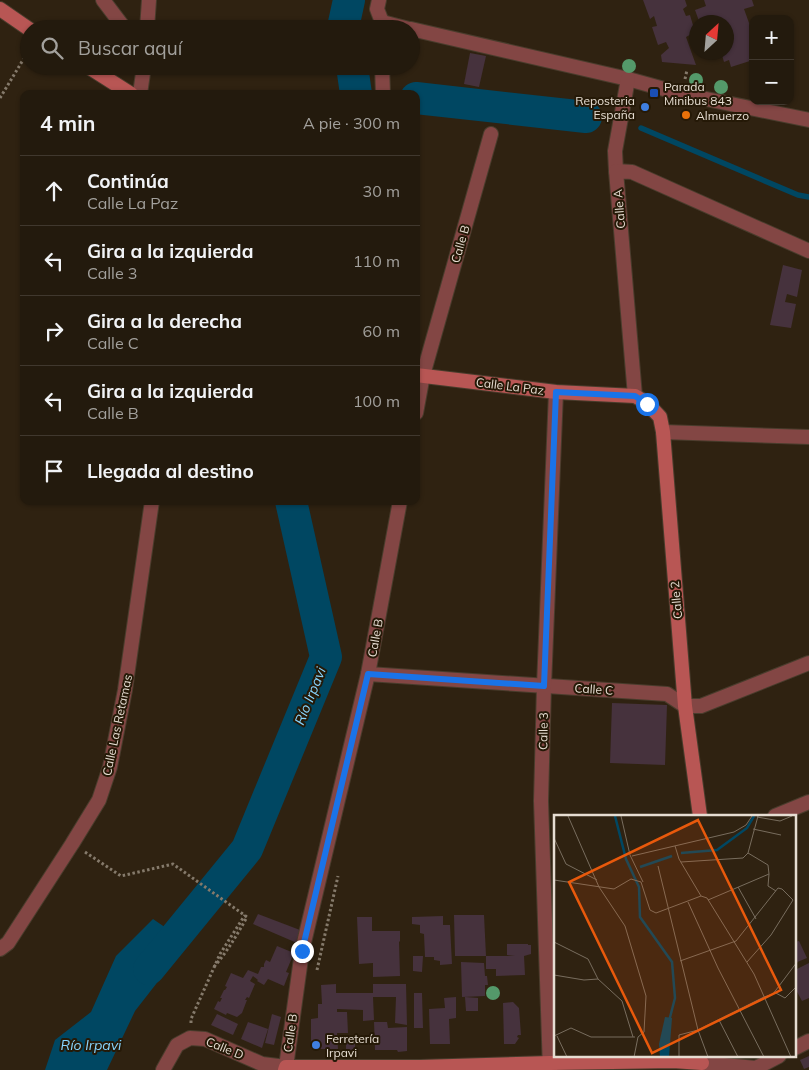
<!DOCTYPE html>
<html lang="es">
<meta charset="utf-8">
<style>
:root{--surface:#231a0d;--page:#2b2316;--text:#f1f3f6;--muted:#a3a19d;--line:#40382e}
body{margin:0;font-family:Mulish,sans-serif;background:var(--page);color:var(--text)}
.controls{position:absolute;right:15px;top:15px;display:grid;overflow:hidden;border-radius:10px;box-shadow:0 1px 4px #0004}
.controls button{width:45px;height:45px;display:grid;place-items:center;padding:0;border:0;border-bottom:1px solid var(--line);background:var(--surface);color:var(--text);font:25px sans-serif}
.compass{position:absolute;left:689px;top:15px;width:45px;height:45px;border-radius:50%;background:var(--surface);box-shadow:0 1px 4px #0004;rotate:26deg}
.stop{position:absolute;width:15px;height:15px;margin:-11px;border:4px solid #1a73e8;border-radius:50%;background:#fff}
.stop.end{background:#1a73e8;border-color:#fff;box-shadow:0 1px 5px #0008}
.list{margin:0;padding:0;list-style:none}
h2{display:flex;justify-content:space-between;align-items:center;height:65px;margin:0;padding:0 20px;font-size:21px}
h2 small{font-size:16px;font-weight:400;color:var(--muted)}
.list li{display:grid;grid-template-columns:32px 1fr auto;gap:15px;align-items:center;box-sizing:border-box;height:70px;padding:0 20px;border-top:1px solid var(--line)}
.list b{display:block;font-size:19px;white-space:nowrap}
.list p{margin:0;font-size:16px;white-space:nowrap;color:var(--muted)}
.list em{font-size:16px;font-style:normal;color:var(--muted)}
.icon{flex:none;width:28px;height:28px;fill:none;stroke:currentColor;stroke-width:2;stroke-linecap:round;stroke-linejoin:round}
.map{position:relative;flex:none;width:809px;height:1070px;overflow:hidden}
.search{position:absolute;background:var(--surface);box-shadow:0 1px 4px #0004;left:20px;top:20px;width:400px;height:55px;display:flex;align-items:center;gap:12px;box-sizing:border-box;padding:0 18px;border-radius:28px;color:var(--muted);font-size:19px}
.panel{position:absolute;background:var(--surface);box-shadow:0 1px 4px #0004;left:20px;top:90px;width:400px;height:415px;border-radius:10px}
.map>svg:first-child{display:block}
.water{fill:#004762}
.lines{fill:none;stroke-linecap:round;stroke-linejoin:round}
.stream{stroke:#004762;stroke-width:5.5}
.river{stroke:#004762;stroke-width:32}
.building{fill:#46323d}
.minor-casing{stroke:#493c2c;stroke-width:16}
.tertiary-casing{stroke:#493c2c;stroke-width:16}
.secondary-casing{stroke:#493c2c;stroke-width:16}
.path{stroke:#857a6b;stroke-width:3;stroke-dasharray:2.5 2.5;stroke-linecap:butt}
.minor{stroke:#834644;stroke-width:14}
.tertiary{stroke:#834644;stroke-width:14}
.secondary{stroke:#b85654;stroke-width:14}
.tree{fill:#54996a}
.route{stroke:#1a73e8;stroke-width:6}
.transit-dot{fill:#1a4fb4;stroke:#251907;stroke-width:2}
.shop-dot{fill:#3f7fe0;stroke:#251907;stroke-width:2}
.food-dot{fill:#e8710a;stroke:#251907;stroke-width:2}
.labels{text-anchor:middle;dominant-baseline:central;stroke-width:4;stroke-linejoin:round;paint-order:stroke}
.poi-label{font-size:12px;fill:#e6ddd2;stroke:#251907;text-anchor:start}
.street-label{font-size:12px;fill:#e6ddd2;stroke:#251907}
.water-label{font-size:14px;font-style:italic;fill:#88d5fe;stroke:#251907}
.inset-river{fill:none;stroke:#004762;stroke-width:2.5}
.inset-road{fill:none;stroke:#786d5e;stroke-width:1}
.view{fill:#e8590c;fill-opacity:0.15;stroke:#e8590c;stroke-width:2.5}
.inset-edge{fill:none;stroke:#e6ddd2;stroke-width:2.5}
</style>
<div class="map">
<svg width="809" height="1070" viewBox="0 0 809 1070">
<rect width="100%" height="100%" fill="#2f2211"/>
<path class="water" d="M153,919L188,943L135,1011L107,1070H45L55,1040L91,1012L116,956Z"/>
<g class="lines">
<path class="stream" d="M641,128L798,195L809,197"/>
<g class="river">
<path d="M346,29L344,23L349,0"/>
<path d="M352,66L356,94"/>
<path d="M416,98L586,117"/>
<path d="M149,969L247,849L326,657L291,501"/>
</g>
</g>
<g class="building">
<path d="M643,0H685L687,6L683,9L686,16L690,15L695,32L686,37L696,65L662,62L661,55L669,48L666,42L658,45L652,27L657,26L654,16L650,19Z"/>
<path d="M704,0H752L754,6L744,9L753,34V52H751L753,60L731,67L729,60L724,62L721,52H726V22H710L709,18L699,21L695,10L706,6Z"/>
<path d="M470,53L486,56L479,87L464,84Z"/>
<path d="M783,265L802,270L797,297L787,294L785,302L796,304L791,328L770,325Z"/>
<path d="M612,703L667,705L665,765L610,763Z"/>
<path d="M258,914L300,930L297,943L253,924Z"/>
<path d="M454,915H484L486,956H455Z"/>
<path d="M443,916V925H450L452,964L440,965V961L434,960V957H425L424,934L420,933V925L412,924V917Z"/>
<path d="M357,917H372V931H400V941L399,942L400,976L373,977V963L359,964Z"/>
<path d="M799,941L807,958L795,963V942Z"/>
<path d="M507,944H528V945H531V954L524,956L525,975L496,976V969H486V956H515L507,955Z"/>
<path d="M277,946L294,953L286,972L289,973L284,986L268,979L264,985L257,981L258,980L253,976L250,981L255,984L249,998L247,997L245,1000H247L242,1013L237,1017L227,1013L226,1015L214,1009L218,1001L220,1002L222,998H220L224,990H225L227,987L225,986L231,973L243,978L248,970L258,974L261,967H264V964L266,960L270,962Z"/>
<path d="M413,956H423L422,972L413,971Z"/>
<path d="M461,962L484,963L485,976H487L488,985H485V996L462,997Z"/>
<path d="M809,963V998L802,1001L795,988V970Z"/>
<path d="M336,984V993H373V984H406L407,1025L395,1023L396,997H373L374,1020L363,1021V1010L337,1009V1012H347L348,1033H337L338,1049H311V1019L318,1018V1004H322L321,985Z"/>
<path d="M414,993H422L423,1028H414Z"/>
<path d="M456,997V1018L449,1019L450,1044H430L429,1009L445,1008L444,998Z"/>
<path d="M465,997L478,998V1011H466Z"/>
<path d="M513,1002L519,1008L521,1035H518L517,1037L519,1038L515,1044H504L503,1003Z"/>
<path d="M217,1014L238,1024L233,1035L211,1025Z"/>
<path d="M272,1014L281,1017L274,1045L265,1043Z"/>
<path d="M248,1022L268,1029L262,1048L241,1039Z"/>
<path d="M374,1022H387L388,1028L407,1027V1051L398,1052L397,1050H375Z"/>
<path d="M346,1040H353V1043H355V1053H346Z"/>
<path d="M809,1056V1067L804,1069L800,1060Z"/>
</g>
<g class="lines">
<defs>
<g id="minor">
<path d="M103,0L125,29"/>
<path d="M379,0L377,9L382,22V29"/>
<path d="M382,22L409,29"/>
<path d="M147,29L149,0"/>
<path d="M411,29L628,79L682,94L809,120"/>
<path d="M382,66L383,94"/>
<path d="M140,94L144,66"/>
<path d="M616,171L615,151L628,79"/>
<path d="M416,413L423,375L491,134"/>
<path d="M663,432L809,437"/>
<path d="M368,674L667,694L685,706H701L809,663"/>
<path d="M775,816L809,802"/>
<path d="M0,949L8,943L72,844L99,800L110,767L125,690L152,501"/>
<path d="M795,1048L809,1041"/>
<path d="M702,1063L756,1068L779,1056"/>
<path d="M163,1070L177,1045L190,1038L205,1039L262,1064L286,1067L302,951L368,674L400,501"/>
<path d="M550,1070L541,801L544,686L556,392"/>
</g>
<path id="tertiary" d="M635,396L616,171L632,172L809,251"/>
<g id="secondary">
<path d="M0,9L29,29"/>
<path d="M87,66L131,94"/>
<path d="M416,375L556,392L635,396L647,403L660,417L663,432L685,706L700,816"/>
<path d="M285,1070L286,1067H420L550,1063L673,1061L702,1063"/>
</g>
</defs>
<use href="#minor" class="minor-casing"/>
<use href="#tertiary" class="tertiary-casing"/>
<use href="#secondary" class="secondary-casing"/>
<g class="path">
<path d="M685,79L687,70"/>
<path d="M0,98L29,50"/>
<path d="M85,852L121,876L173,864L247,917C237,935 227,952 213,968"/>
<path d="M317,970L338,876"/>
<path d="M191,1023V1019L220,954L245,915"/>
</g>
<use href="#minor" class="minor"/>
<use href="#tertiary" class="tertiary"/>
<use href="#secondary" class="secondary"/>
</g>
<g class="tree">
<circle cx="629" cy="66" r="7"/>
<circle cx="696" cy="80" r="7"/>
<circle cx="721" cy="87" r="7"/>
<circle cx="493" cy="993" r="7"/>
</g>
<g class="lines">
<path class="route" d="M302,951L368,674L544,686L556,392L635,396L647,404"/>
</g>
<rect class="transit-dot" x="649" y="88" width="10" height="10" rx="2.5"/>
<g class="shop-dot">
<circle cx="645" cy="107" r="5"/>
<circle cx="316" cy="1045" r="5"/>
</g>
<circle class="food-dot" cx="686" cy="115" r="5"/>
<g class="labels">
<g class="poi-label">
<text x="664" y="86">Parada<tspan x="664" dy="14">Minibus 843</tspan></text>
<text x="635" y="100" text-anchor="end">Reposteria<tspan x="635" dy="14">España</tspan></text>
<text x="696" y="115">Almuerzo</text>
<text x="326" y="1038">Ferretería<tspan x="326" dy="14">Irpavi</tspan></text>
</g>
<g class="street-label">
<text transform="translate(619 209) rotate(-95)">Calle A</text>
<text transform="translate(460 244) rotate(-74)">Calle B</text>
<text transform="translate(510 386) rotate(7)">Calle La Paz</text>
<text transform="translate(676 600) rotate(-95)">Calle 2</text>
<text transform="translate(375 638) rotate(-80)">Calle B</text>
<text transform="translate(594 689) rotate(4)">Calle C</text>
<text transform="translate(117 725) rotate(-78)">Calle Las Retamas</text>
<text transform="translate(543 731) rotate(-89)">Calle 3</text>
<text transform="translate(290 1033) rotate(-82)">Calle B</text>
<text transform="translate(225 1048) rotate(22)">Calle D</text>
</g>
<g class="water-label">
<text transform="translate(310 696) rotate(-68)">Río Irpavi</text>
<text x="91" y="1045">Río Irpavi</text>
</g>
</g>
<g transform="translate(554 815)">
<rect width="242" height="242" fill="#2f2211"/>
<path d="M111,202L118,203L115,242H106L105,229Z" fill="#004762"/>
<path class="inset-river" d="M61,1L72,44L85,72L86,102L118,147L121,183L114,210M127,38L163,35L193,13L200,1M86,52L118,41"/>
<path class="inset-road" d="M14,1L45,72L71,111L92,181L90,217L84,222M67,1L76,40L89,67M203,2L226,6L238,1M199,14L227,20M0,23L12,49L43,65M121,31L125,44L147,81M78,41L180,17L192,10L198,1M127,47L189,43L194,38L204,1M104,51L144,215L125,220V242M215,59L214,71L222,76M0,65L60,74L77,64L87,67L96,95L102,98L147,81L153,83L200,159L237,242M184,72L202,104M154,85L215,59L214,50L194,38M134,87L164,153L210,242M0,127L34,144L44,164L68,186L79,222M126,146L182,126L224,73L228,74L239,85L217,120L193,147M0,160L30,165L44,164M220,177L231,183L243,171M210,182L219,179L243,147M165,205L184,242M0,221L17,213L37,222H81M3,221L13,242M80,242L84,222M154,242L144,215L210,182"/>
<path class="view" d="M144,5L227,175L98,238L15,67Z"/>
<rect width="242" height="242" class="inset-edge"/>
</g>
</svg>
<div class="controls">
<button>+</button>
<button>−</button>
</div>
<svg class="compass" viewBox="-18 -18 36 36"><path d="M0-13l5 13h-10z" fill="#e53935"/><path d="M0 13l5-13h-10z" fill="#a3a19d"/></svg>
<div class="stop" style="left:647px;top:404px"></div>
<div class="stop end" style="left:302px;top:951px"></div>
<div class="search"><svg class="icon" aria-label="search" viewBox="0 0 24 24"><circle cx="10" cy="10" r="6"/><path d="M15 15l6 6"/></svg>Buscar aquí</div>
<section class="panel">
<h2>4 min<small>A pie · 300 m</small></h2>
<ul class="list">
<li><svg class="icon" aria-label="ahead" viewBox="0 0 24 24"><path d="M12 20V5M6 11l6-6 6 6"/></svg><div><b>Continúa</b><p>Calle La Paz</p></div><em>30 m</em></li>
<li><svg class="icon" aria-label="left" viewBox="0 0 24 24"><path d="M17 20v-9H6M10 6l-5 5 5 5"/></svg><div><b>Gira a la izquierda</b><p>Calle 3</p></div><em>110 m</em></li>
<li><svg class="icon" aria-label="right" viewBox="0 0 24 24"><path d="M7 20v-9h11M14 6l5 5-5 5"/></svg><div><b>Gira a la derecha</b><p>Calle C</p></div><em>60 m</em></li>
<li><svg class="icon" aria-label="left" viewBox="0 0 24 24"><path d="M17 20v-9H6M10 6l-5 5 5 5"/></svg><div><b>Gira a la izquierda</b><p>Calle B</p></div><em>100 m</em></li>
<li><svg class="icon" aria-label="arrive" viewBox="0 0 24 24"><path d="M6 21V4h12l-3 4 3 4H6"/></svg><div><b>Llegada al destino</b></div></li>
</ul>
</section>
</div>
